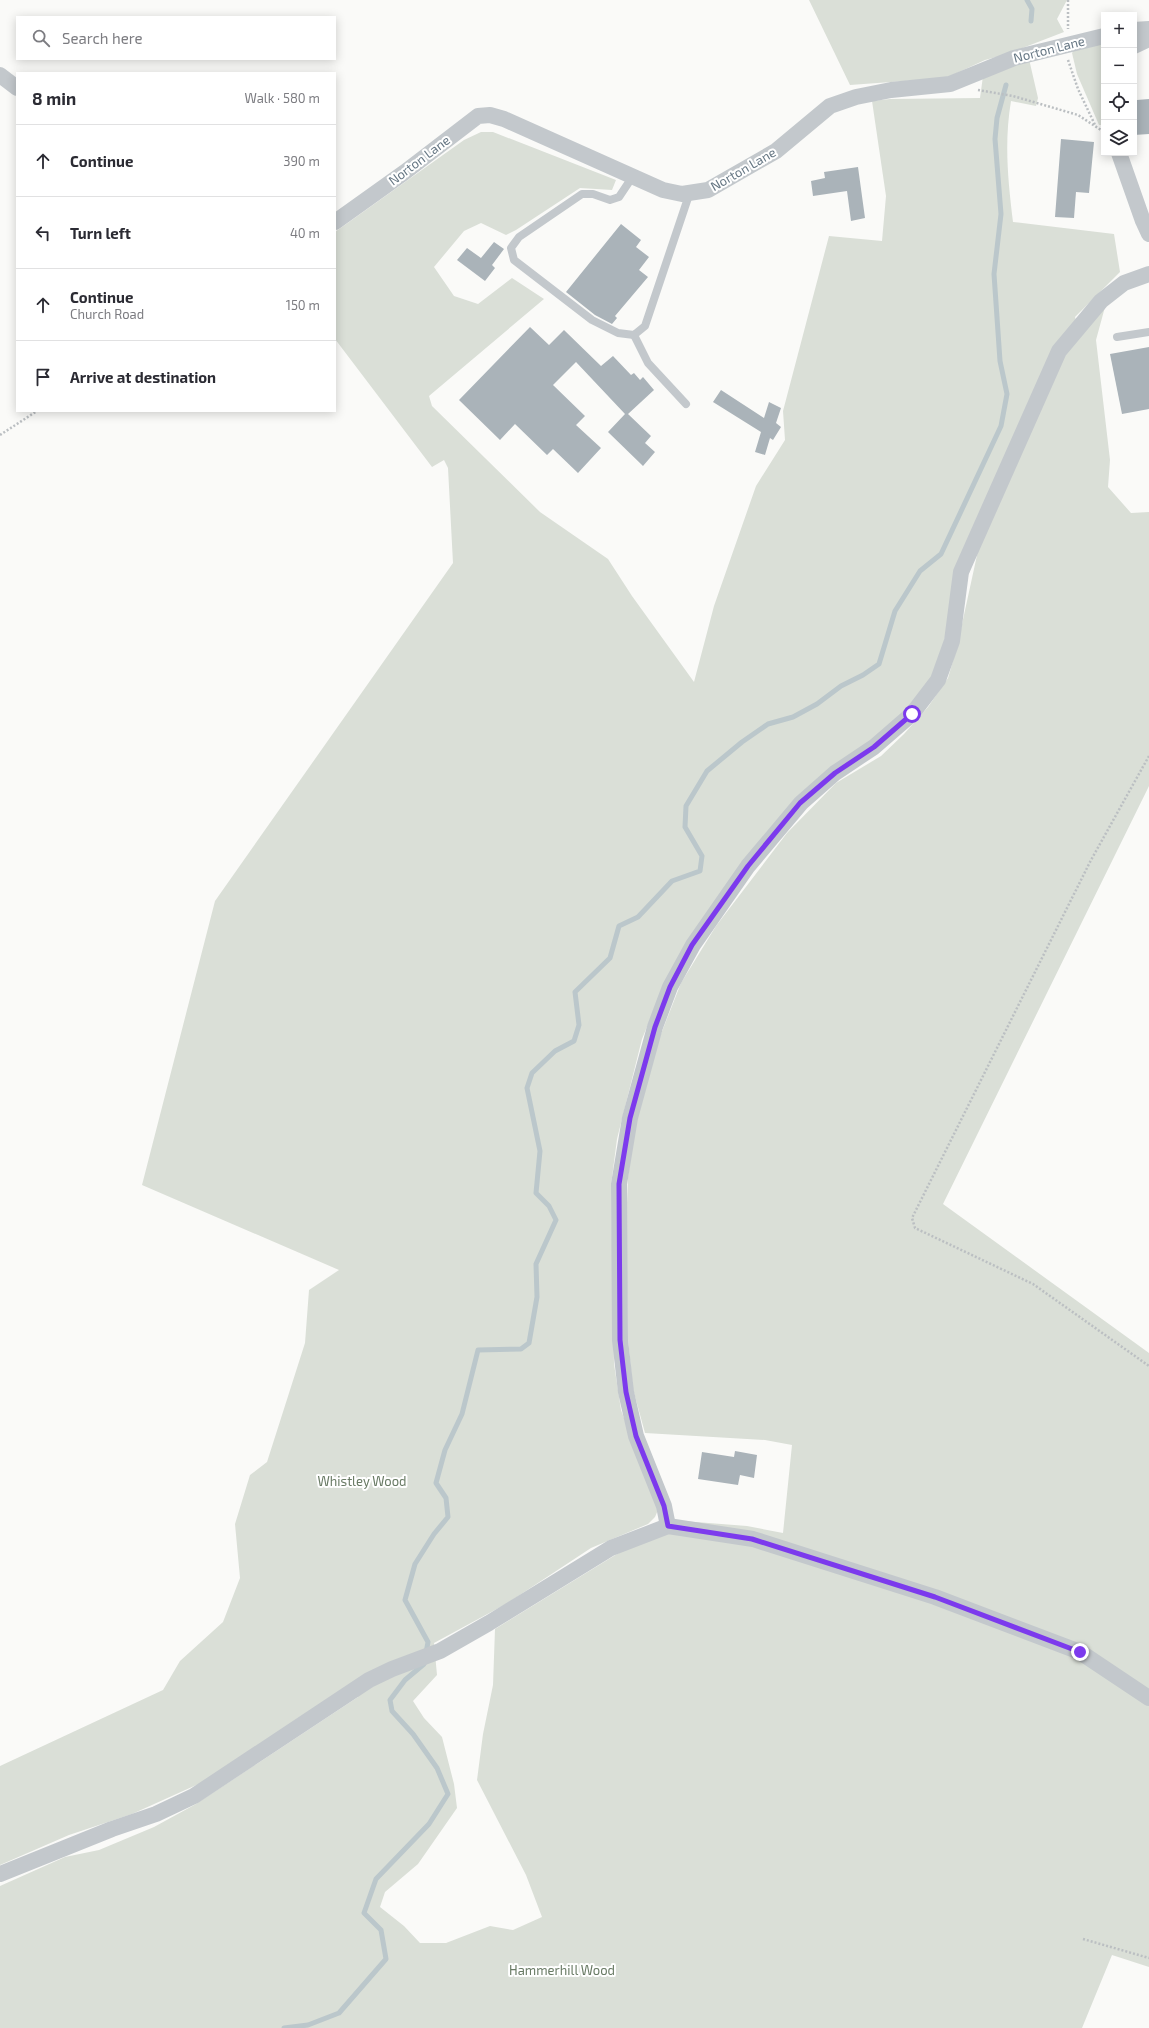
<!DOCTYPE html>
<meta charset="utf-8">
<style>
:root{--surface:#fff;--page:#f2f2f3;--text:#2b2b33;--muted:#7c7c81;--line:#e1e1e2}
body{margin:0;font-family:"Exo 2",sans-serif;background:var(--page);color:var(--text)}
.controls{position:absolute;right:12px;top:12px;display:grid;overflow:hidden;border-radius:0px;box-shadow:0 2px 10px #0003}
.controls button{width:36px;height:36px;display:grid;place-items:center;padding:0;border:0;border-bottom:1px solid var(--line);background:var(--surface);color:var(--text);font:20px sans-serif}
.stop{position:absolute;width:12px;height:12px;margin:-9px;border:3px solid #7c3aed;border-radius:50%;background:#fff}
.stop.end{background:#7c3aed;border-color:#fff;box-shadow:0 1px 4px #0008}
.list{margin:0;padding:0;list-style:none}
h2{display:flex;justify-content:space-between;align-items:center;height:52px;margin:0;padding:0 16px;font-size:17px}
h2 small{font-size:13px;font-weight:400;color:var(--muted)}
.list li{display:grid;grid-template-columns:26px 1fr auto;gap:12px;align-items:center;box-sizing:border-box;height:72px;padding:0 16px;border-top:1px solid var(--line)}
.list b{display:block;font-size:15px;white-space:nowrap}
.list p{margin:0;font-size:13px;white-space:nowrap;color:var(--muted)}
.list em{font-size:13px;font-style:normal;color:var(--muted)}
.icon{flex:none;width:22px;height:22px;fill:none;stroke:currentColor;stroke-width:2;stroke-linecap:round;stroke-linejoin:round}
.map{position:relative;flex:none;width:1149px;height:2028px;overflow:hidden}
.search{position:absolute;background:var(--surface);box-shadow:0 2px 10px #0003;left:16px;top:16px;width:320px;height:44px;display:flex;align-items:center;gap:10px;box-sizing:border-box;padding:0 14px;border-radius:0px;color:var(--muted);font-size:15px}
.panel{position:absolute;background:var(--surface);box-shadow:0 2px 10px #0003;left:16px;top:72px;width:320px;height:340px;border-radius:0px}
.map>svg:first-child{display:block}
.green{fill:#dadfd7;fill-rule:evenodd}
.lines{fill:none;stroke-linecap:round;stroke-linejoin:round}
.stream{stroke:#bbc7cb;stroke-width:5}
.building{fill:#aab3b9}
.path{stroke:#bbbfc2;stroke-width:2.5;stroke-dasharray:2 2;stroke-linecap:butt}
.lane{stroke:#c3c8cc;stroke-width:8}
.street{stroke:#c3c8cc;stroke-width:16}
.route{stroke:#7c3aed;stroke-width:5}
.labels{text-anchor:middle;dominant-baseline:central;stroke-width:4;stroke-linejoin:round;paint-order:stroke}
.street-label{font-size:13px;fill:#657683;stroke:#fff}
.park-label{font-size:13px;fill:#687a64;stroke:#fff}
</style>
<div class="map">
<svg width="1149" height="2028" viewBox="0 0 1149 2028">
<rect width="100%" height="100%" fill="#fafaf8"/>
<g class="green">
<path d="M809,0H1067L1057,19L1064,32L1004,55L985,60L946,78L850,85Z"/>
<path d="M1104,41V125H1099L1077,74L1072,53L1075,48Z"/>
<path d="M1029,59L1038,98L1036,106L1011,101C1004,143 1008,180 1013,222L1114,234L1120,272L1075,317L1080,335L1105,307L1096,340L1110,460L1108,487L1131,513L1149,512V786L943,1204L1149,1353V1967L1112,1955L1082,2028H0V1886L65,1857L99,1850L154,1827L196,1804L358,1697L357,1680L203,1782L132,1814L69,1835L0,1865V1766L163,1690L180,1661L223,1622L240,1578L235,1524L250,1475L267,1462L305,1343L309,1290L339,1270L142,1185L215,901L453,563L448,468L444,460L432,467L335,339V232L464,140L481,132H493L616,180L612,190L580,188L516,230L506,235L481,223L464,231L434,267L454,296L478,304L512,278L544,299L429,396L432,406L540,512L608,559L632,596L694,682L714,606L756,486L785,440L783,411L829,236L882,241L886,196L872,101L890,99L980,98L983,76ZM979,546L957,647L948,678L928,707L904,734L881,756L836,783L787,833L716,926L681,983L659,1039L634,1131L628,1177L626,1229L628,1339L633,1389L645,1433L765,1440L792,1445L783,1533L747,1526L683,1521L617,1554L495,1629L493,1685L483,1734L477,1780L526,1875L542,1917L513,1930L490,1926L446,1943H420L404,1926L380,1907L385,1892L418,1864L457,1808L454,1784L442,1737L424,1718L413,1701L437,1675L434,1643L506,1604L591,1548L648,1524L655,1517L658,1510L621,1410L614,1364L611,1185L617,1139L642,1039L660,995L805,793L910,710L929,683L940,659L945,637Z"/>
</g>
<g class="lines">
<g class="stream">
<path d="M1027,0L1032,9L1031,21"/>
<path d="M426,1653L428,1642L405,1600L415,1564L434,1534L448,1517L446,1498L436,1483L445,1450L462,1414L478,1350L521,1349L529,1343L537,1297L536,1264L556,1220L549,1206L536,1193L540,1151L527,1088L532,1073L555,1051L574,1041L579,1025L575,992L610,958L619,926L638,917L672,881L700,871L702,856L685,827L686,806L707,771L742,742L768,724L793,717L817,704L841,686L863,675L879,664L895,611L920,571L941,554L1001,426L1007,394L1000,361L994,274L1001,214L995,139L997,118L1006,85"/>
<path d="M284,2028L308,2025L339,2013L386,1959L381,1930L364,1913L376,1879L429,1824L448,1794L437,1768L413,1734L392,1711L390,1700L405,1680L424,1664L425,1661"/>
</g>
</g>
<g class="building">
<path d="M1149,99V134L1134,135V106H1137V100Z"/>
<path d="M1061,139L1094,142L1089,193L1076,192L1074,218L1055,217Z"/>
<path d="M858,167L865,218L851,221L847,191L813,196L811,181L825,178L824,172Z"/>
<path d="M621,224L641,240L636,247L649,257L639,270L648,277L615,316L617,318L612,324L595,315L566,292Z"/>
<path d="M494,242L504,249L492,265L495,268L485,281L457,260L467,248L481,258Z"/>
<path d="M530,327L549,345L564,330L601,366L613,356L631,375L634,373L640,380L643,377L654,390L628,414L651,436L645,443L655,452L643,466L608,432L625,414L576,362L553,385L585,416L576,425L601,448L578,473L553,449L547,455L515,424L500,440L459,400Z"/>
<path d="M1149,347V409L1122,414L1110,354Z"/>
<path d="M721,390L764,418L769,402L781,408L776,423L781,427L773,440L770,438L765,455L755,452L761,432L713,402Z"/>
<path d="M735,1451L757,1455L754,1478L740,1475L738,1485L698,1479L702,1452L734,1457Z"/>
</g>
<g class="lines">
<g class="path">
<path d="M1068,0V29"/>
<path d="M1068,60L1078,89L1095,125"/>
<path d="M978,90L1013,96L1078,115L1104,132"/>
<path d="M0,435L37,411"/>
<path d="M1149,756L1091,860L912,1218L915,1228L1033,1284L1149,1366"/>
<path d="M1083,1939L1149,1958"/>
</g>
<g class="lane">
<path d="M633,176L619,197L610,200L593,194H582L519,237L511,248L514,260L592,320L618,333L634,335L645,326L690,192"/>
<path d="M634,335L648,363L686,404"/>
<path d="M1117,337L1149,332"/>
</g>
<g class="street">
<path d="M1134,30L1149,29"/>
<path d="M1134,46L1149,39"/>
<path d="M0,75L17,88"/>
<path d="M1119,153L1143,221L1149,234"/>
<path d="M335,222L405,172L478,116L490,115L504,119L663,190L682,194L708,190L776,151L830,106L856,97L891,90L950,84L1014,58L1104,36"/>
<path d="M668,1526L664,1506L636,1436L626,1392L620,1340L619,1184L630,1118L655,1027L670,987L693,945L748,866L801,803L835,773L874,747L912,714L938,680L952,641L961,572L1059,351L1101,301L1124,283L1149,274"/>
<path d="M0,1874L112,1829L156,1814L194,1796L369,1680L392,1669L440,1651L489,1623L611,1548L668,1526L753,1539L935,1597L1080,1652L1149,1698"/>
</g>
</g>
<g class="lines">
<path class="route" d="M912,714L874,747L835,773L800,803L748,866L692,945L670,987L655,1027L630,1118L619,1184L620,1340L626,1392L636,1436L664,1506L668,1526L752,1539L935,1597L1080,1652"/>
</g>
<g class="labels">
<g class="street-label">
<text transform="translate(1049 49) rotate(-14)">Norton Lane</text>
<text transform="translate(419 160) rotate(-37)">Norton Lane</text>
<text transform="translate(743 169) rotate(-30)">Norton Lane</text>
</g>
<g class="park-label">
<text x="362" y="1481">Whistley Wood</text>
<text x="562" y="1970">Hammerhill Wood</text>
</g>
</g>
</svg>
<div class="controls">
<button>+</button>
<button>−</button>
<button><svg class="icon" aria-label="locate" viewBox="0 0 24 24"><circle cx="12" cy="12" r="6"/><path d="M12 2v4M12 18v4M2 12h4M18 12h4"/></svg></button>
<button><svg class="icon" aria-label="layers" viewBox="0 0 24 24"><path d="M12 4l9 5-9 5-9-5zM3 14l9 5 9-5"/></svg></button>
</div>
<div class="stop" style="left:912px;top:714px"></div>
<div class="stop end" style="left:1080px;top:1652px"></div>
<div class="search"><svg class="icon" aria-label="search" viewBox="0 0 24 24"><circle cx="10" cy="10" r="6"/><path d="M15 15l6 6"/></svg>Search here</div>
<section class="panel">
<h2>8 min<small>Walk · 580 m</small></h2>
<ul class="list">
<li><svg class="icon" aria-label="ahead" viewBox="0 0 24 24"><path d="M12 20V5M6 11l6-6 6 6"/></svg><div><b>Continue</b></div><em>390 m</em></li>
<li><svg class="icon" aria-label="left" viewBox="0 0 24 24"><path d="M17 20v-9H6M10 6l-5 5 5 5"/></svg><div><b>Turn left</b></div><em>40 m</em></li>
<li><svg class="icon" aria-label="ahead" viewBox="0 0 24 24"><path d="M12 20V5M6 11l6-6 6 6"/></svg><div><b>Continue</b><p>Church Road</p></div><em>150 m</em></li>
<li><svg class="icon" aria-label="arrive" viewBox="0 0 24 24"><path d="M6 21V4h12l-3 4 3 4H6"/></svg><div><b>Arrive at destination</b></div></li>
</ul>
</section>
</div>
